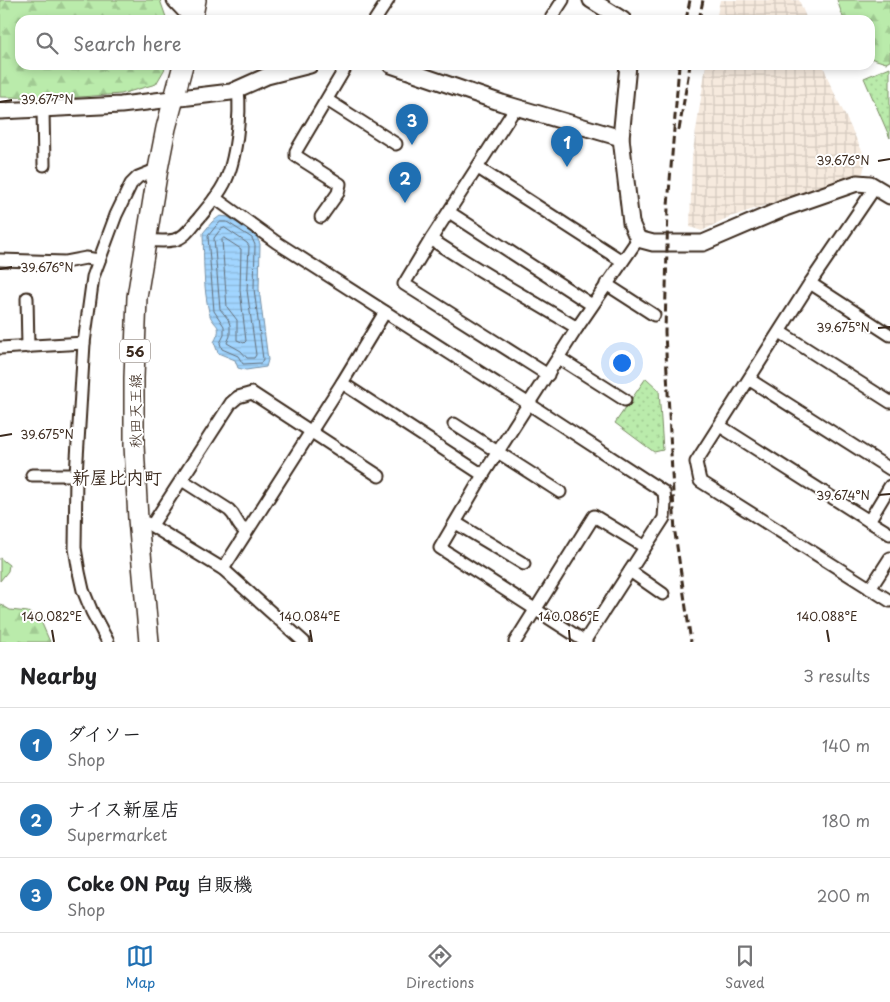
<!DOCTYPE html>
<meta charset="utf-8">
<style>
:root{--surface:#fff;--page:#f6f6f6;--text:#202124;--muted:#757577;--line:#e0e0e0;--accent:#1f6fb2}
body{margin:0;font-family:"Playpen Sans","Klee One",sans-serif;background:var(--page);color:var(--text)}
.you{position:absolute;left:621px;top:362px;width:18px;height:18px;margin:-12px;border:4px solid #fff;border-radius:50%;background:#1a73e8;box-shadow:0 0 0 8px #1a73e833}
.badge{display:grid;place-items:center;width:32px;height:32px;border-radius:50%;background:var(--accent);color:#fff;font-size:16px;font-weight:700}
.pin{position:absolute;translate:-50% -41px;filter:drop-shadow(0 1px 2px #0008)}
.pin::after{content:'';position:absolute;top:26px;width:18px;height:15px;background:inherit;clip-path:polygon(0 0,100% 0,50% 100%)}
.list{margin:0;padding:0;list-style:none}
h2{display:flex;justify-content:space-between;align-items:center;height:65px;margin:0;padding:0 20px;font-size:21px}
h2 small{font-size:16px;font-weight:400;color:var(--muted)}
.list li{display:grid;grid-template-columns:32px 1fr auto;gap:15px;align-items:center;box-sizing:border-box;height:75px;padding:0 20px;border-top:1px solid var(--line)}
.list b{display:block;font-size:19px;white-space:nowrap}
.list p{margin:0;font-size:16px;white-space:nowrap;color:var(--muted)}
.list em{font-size:16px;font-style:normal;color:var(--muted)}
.icon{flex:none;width:28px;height:28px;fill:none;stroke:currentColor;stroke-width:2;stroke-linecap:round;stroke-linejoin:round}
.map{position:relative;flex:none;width:890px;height:642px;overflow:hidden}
.search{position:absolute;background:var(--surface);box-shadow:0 2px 8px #0003;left:15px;right:15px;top:15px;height:55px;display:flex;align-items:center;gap:12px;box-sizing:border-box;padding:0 18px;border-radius:15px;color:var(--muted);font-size:19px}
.sheet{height:290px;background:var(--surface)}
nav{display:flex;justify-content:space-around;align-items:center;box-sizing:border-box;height:70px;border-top:1px solid var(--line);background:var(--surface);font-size:14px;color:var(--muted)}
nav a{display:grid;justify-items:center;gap:2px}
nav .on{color:var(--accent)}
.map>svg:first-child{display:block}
.industrial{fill:url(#industrial-grid)}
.grass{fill:url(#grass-dots);stroke:#7a8a64}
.forest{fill:url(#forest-firs);stroke:#7a8a64}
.water{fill:url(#water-rules);stroke:#7891a5}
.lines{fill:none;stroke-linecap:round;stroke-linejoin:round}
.shore{stroke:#646e78;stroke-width:1}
.minor-casing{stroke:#3b2a1e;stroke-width:15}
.tertiary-casing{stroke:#3b2a1e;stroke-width:19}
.primary-casing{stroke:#3b2a1e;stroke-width:22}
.minor{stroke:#fff;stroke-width:11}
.tertiary{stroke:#fff;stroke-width:15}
.primary{stroke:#fff;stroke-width:19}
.rail{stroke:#3b2a1e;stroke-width:3;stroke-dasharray:8 4;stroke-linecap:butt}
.ticks{fill:none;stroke:#3b2a1e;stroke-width:2}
.labels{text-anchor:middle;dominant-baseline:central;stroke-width:4;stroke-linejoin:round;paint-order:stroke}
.shield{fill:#fff;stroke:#766a62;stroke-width:1}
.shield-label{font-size:14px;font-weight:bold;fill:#3b2a1e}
.street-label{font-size:15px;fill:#3b2a1e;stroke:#fff}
.quarter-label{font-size:18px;font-weight:bold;fill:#3b2a1e;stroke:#fff}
.ticks-label{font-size:12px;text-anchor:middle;fill:#3b2a1e;stroke:#fff;stroke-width:4;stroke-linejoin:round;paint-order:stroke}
</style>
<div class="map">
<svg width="890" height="642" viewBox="0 0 890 642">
<defs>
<pattern id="industrial-grid" width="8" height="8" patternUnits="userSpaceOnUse" patternTransform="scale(1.25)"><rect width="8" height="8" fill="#f6eade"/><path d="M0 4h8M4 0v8" fill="none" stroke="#d4c9be"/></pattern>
<pattern id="grass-dots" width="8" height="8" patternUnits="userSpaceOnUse" patternTransform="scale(1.25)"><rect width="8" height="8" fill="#baebab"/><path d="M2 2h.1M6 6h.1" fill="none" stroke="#a1ca93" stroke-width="1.8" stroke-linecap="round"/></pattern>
<pattern id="forest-firs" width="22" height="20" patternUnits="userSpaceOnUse" patternTransform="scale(1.25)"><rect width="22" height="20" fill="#baebab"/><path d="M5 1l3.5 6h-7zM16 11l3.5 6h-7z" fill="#a1ca93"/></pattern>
<pattern id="water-rules" width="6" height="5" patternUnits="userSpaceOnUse" patternTransform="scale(1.25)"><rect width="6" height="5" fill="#a1d5ff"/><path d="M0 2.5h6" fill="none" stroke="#8cb7da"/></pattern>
</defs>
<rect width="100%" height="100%" fill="#fff"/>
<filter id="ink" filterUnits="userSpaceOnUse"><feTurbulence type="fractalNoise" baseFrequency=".02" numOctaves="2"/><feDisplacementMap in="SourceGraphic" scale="10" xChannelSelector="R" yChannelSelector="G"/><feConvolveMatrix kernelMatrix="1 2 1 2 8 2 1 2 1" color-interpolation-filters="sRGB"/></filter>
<g filter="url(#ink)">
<g class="industrial">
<path d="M720,0H799L807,20H716Z"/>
<path d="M706,65H823L830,84L866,159L863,173L727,218L702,231L690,227L692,157Z"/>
</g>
<g class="grass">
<path d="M890,67V138L864,78Z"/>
<path d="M646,378L659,390L663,450L654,452L615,423Z"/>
</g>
<g class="forest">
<path d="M0,0H160L167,20H20V65H167L156,84L121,94L66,98L0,97Z"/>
<path d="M837,0H890V61L886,63L870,58V20H844Z"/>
<path d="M0,558L9,565L8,571L0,581Z"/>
<path d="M0,604L10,610L28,612L40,619L50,642H0Z"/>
</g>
<path class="water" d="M220,216L228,217L256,235L260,244L259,289L268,360L266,367L246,370L238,368L235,360L218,353L214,342C225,323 212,327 209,312C203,288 204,258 203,233L212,222Z"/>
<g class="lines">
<g class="shore">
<path d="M221,222H227L252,238L255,245L254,289L263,359L261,363L243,364L238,356L222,349L220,343L224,335V326L214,311L208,236L216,226Z"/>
<path d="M225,228L247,243L249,246L247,290L256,355L254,358H247L241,351L227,343L230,336V325L228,319L220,309L214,238L220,230Z"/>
<path d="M224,238L241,249L240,290L246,341L244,343L237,340V320L227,307L222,240Z"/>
</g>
<defs>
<g id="minor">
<path d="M375,20L388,0"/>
<path d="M550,20L563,0"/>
<path d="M327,100L396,144"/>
<path d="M516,107L431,239L404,284L548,375"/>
<path d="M43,109L44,165"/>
<path d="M478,168L622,261"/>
<path d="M876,186L810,283L696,462L700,481L890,601"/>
<path d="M215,198L276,242L529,404L664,492L665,503L664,518L584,642"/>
<path d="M449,212L592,305"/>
<path d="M321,217L338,193L340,184L296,156V151L347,65"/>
<path d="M431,239C478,271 528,298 577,328"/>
<path d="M147,240C156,241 165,242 174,240C185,238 192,226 199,218C208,207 218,196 224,184C236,162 241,114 238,90"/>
<path d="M0,260L65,262L86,258L99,260"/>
<path d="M810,283L890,335"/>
<path d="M606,284L654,315"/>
<path d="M27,298L28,347"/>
<path d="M780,332L890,402"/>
<path d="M0,348L84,343"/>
<path d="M559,358L625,400"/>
<path d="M750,380L890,469"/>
<path d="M342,383L483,475"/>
<path d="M454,424L560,492"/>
<path d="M720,426L869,521L890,486"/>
<path d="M32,475H76"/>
<path d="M182,480L229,510C239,519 234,523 246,532"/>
<path d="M869,521L890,534"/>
<path d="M147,523L223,569L304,642"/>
<path d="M456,523L524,564"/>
<path d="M152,525L231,403L238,397L252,393L379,476"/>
<path d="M223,569L342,383L385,312"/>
<path d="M630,571L663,594"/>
<path d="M870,589L890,558"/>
<path d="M108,642L92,612L83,590L79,572L75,548L76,475L84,343L93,277L116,215L131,184L138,177L158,169"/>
<path d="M515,642L594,516L645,547"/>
<path d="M586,642L440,548L483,475L577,328L638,239"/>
</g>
<g id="tertiary">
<path d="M175,0L192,18"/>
<path d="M591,0L623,20"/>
<path d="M391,65L502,103L621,138"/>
<path d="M628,65L621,138L631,223L638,239L653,243H703L785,208L857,183L870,184L890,196"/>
<path d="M0,111L121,105L231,92L267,76L310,65"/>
</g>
<g id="primary">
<path d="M192,20L196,0"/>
<path d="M149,642L138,519L134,445V378L137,297L158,169L166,128L183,65"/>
</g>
</defs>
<use href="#minor" class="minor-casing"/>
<use href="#tertiary" class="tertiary-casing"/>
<use href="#primary" class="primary-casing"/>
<use href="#minor" class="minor"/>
<use href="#tertiary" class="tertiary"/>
<use href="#primary" class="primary"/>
<g class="rail">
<path d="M686,20L690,0"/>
<path d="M699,20L703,0"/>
<path d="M679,65L668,206L665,332L675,533L691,642"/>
<path d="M679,130L690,65"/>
</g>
</g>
</g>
<path class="ticks" d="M0,102L12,100M878,161L890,159M0,269L12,267M878,328L890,327M0,436L12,434M878,495L890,494M52,630L54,642M310,630L312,642M569,630L570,642M827,630L829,642"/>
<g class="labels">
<rect class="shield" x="120" y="339.5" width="30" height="23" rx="4"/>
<g class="shield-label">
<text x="135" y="351">56</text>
</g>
<g class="street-label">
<text transform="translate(134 411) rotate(-90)">秋田天王線</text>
</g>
<g class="quarter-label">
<text x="117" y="476">新屋比内町</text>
</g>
</g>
<g class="ticks-label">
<text x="47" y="104">39.677°N</text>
<text x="843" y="165">39.676°N</text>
<text x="47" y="272">39.676°N</text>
<text x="843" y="332">39.675°N</text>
<text x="47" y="439">39.675°N</text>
<text x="843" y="500">39.674°N</text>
<text x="52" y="621">140.082°E</text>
<text x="310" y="621">140.084°E</text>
<text x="569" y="621">140.086°E</text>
<text x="827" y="621">140.088°E</text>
</g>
</svg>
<div class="you"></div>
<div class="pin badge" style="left:567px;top:167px">1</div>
<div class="pin badge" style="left:405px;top:203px">2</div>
<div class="pin badge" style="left:412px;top:145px">3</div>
<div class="search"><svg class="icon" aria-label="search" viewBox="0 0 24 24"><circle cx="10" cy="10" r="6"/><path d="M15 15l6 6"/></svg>Search here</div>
</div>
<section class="sheet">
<h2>Nearby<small>3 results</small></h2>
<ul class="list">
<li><span class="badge">1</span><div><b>ダイソー</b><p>Shop</p></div><em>140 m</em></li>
<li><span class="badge">2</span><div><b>ナイス新屋店</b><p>Supermarket</p></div><em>180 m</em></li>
<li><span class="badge">3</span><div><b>Coke ON Pay 自販機</b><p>Shop</p></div><em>200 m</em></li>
</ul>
</section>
<nav>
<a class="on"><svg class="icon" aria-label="map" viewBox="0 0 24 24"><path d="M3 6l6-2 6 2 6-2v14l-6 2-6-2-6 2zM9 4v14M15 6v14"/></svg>Map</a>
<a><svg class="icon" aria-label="directions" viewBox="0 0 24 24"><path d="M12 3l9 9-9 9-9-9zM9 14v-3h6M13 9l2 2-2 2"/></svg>Directions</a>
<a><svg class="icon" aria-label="saved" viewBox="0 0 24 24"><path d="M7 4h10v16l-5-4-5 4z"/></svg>Saved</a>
</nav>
